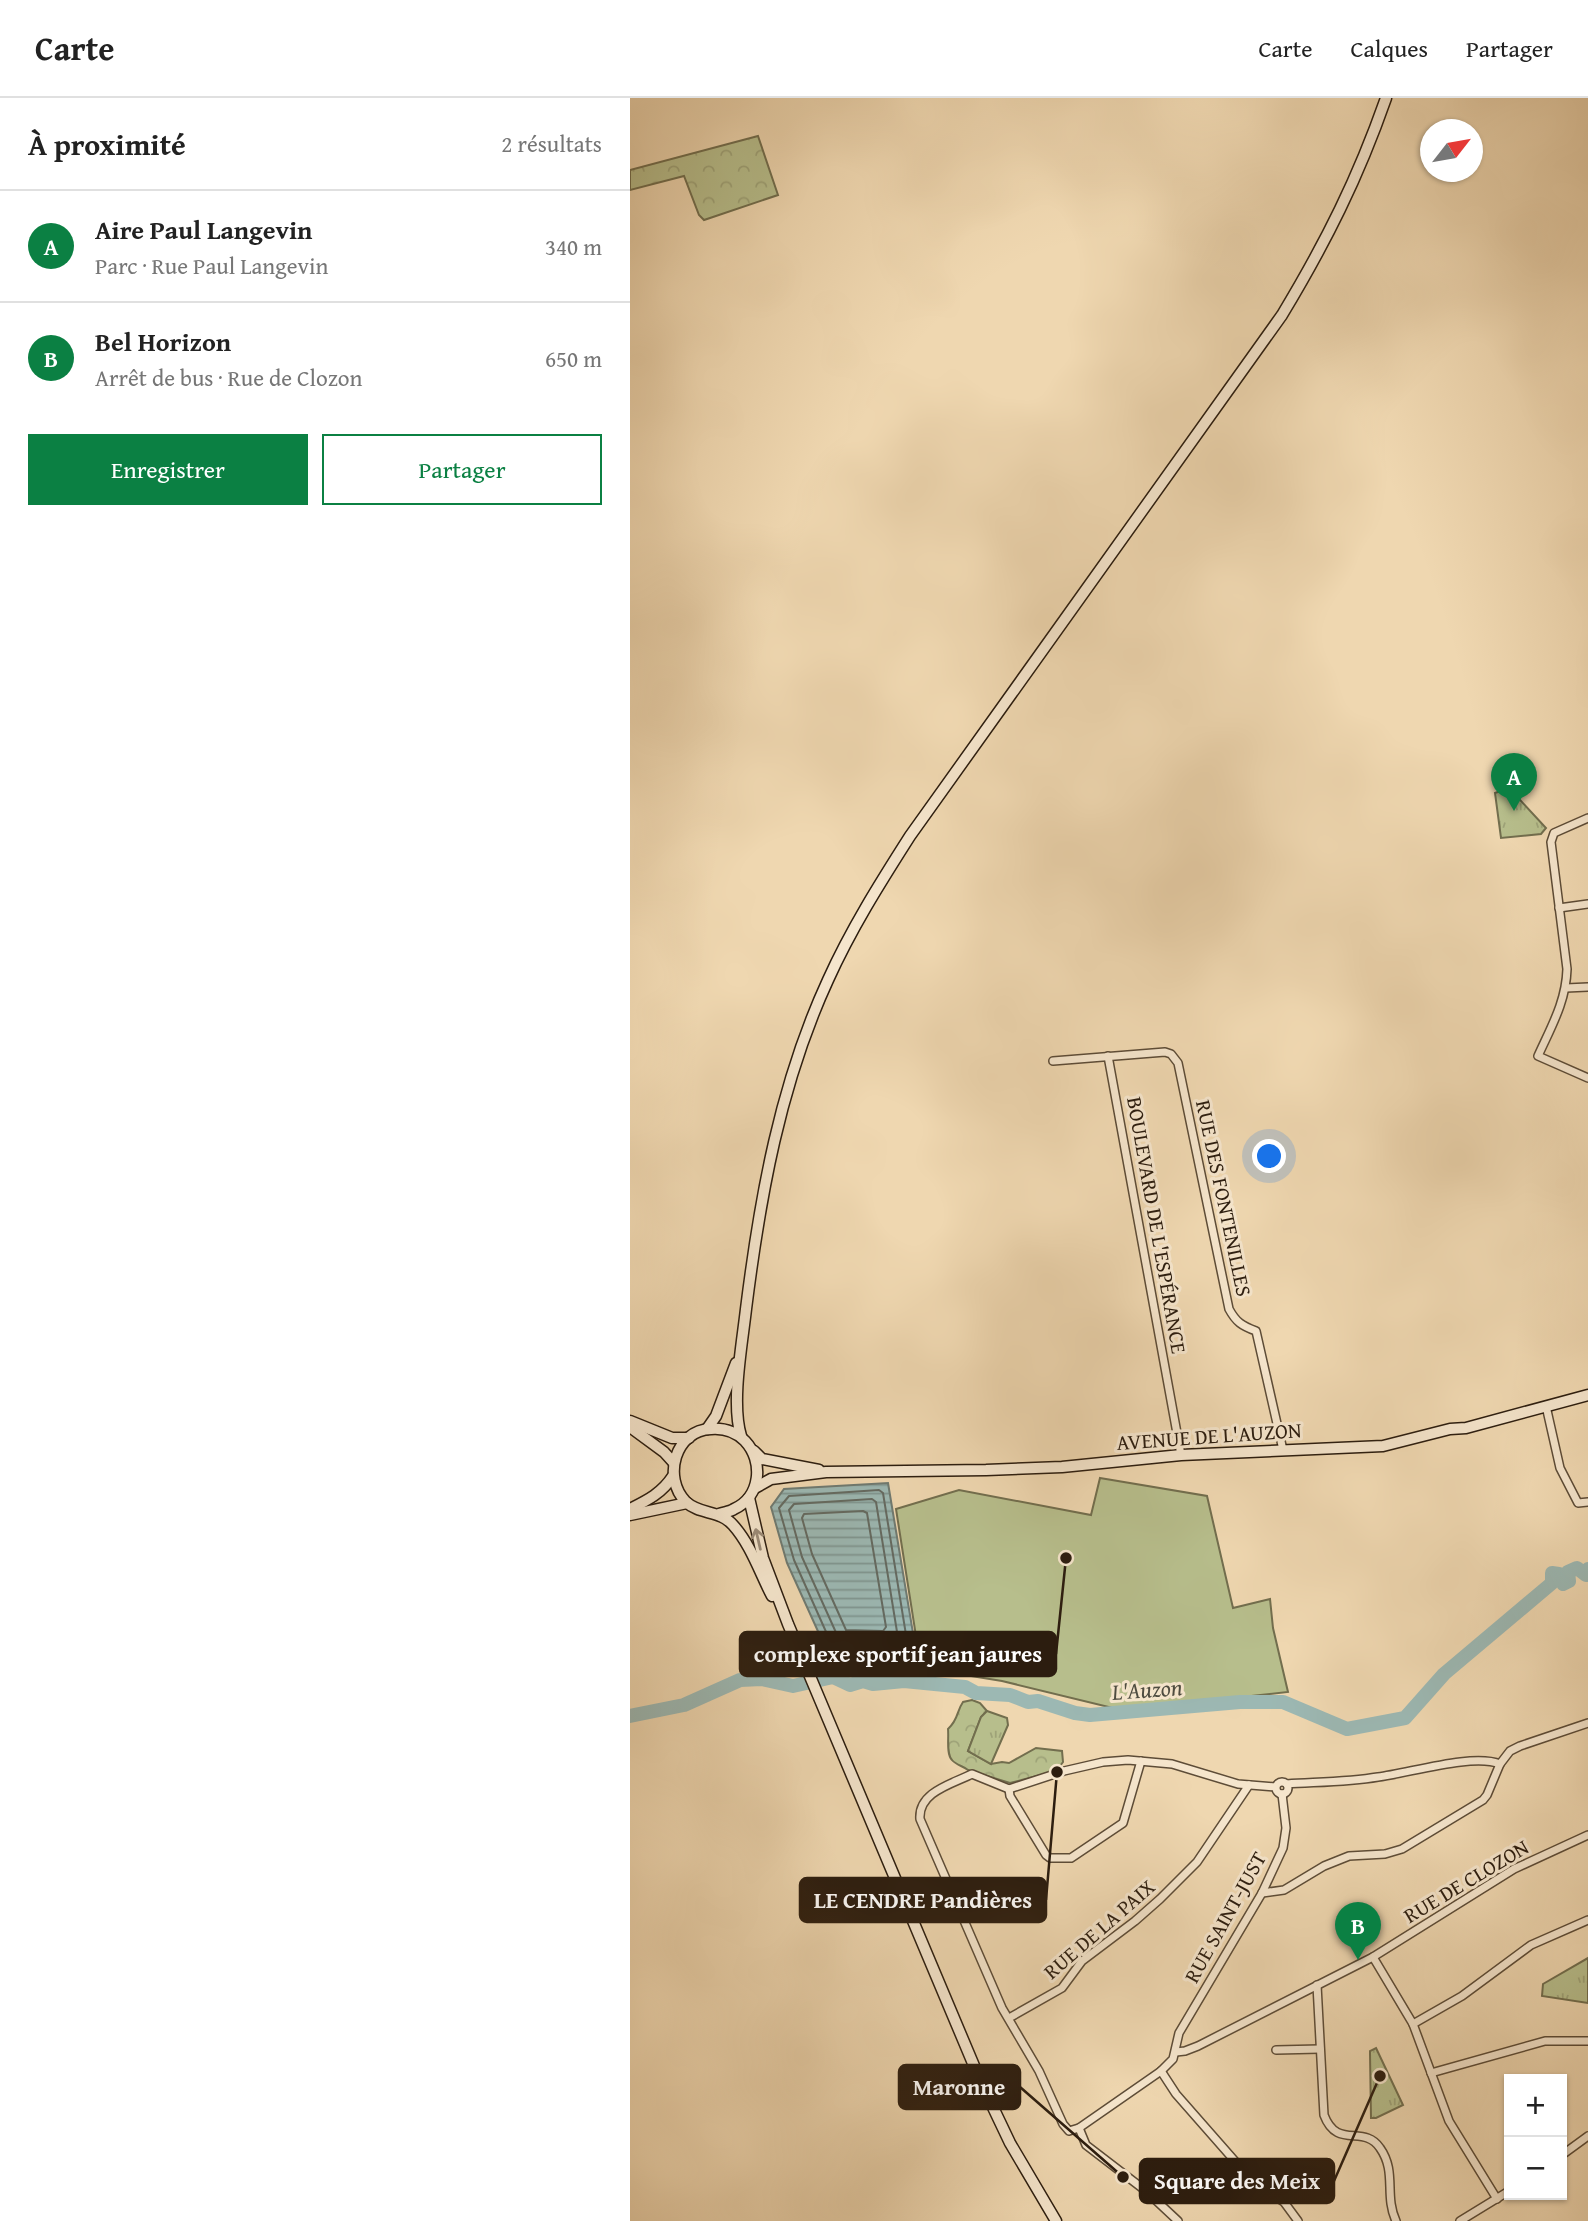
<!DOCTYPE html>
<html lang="fr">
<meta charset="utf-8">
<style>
:root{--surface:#fff;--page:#f2f2f2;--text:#222;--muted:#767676;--line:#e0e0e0;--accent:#0b8043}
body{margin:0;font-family:"Gentium Book Plus",serif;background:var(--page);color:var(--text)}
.controls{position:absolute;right:21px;bottom:21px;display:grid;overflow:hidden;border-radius:0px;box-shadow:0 2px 5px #0004}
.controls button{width:63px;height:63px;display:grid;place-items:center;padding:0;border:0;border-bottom:2px solid var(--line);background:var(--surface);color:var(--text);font:35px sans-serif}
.compass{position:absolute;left:790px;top:21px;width:63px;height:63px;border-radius:50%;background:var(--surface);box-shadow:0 2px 5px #0004;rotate:59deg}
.you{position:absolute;left:640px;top:1059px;width:24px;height:24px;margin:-18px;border:5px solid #fff;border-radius:50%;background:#1a73e8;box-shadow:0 0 0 10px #1a73e833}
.badge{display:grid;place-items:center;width:46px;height:46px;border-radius:50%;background:var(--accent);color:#fff;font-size:23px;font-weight:700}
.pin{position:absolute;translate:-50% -58px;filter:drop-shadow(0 2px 4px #0008)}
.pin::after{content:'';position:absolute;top:37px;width:24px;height:21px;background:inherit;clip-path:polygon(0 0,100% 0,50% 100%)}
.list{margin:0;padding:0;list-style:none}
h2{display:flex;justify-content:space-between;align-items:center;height:91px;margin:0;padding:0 28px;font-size:30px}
h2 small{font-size:23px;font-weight:400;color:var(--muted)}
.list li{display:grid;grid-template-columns:46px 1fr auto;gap:21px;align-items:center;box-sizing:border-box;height:112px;padding:0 28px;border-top:2px solid var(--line)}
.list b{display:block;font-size:26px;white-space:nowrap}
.list p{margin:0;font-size:23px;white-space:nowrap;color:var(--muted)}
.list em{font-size:23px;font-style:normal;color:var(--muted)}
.actions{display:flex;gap:14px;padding:21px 28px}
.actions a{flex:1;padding:16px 0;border:2px solid var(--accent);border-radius:0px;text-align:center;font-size:24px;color:var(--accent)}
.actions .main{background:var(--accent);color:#fff}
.map{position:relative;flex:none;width:958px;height:2123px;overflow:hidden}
header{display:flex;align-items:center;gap:42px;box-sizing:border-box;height:98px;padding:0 35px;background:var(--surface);border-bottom:2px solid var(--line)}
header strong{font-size:33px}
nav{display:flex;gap:38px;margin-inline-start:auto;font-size:24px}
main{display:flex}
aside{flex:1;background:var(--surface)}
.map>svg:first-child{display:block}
.grass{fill:#b7be8c;stroke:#726e4e;stroke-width:2}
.forest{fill:url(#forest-crowns);stroke:#726e4e;stroke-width:2}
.park{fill:url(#park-tufts);stroke:#726e4e;stroke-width:2}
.water{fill:url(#water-rules);stroke:#6f7a71;stroke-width:2}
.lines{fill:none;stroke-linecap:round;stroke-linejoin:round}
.shore{stroke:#646a61;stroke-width:2}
.river{stroke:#9cb8b3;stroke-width:14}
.street-casing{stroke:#5d4c37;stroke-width:10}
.secondary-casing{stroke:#2c1d0f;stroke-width:13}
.street{stroke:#f5e5cc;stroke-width:7}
.secondary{stroke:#f5e5cc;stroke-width:10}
.oneway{stroke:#9b8b77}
.labels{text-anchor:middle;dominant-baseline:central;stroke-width:6;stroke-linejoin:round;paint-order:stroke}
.street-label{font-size:21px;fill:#2c1d0f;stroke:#f5e5cc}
.water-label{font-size:23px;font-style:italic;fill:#4e4c40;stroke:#f5e5cc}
.leader{fill:none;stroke:#2c1d0f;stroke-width:2.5}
.callout-dot{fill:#2c1d0f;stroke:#f5e5cc;stroke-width:2.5}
.callout{fill:#2c1d0f;stroke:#2c1d0f;stroke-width:2.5}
.callout-label{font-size:23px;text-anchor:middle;font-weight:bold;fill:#fff}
</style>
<header>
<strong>Carte</strong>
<nav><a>Carte</a><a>Calques</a><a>Partager</a></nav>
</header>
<main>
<aside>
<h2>À proximité<small>2 résultats</small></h2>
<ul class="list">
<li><span class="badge">A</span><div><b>Aire Paul Langevin</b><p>Parc · Rue Paul Langevin</p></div><em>340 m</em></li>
<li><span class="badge">B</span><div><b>Bel Horizon</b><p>Arrêt de bus · Rue de Clozon</p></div><em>650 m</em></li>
</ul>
<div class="actions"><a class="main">Enregistrer</a><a>Partager</a></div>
</aside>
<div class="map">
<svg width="958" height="2123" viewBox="0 0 958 2123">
<defs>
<pattern id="forest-crowns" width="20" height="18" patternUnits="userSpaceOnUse" patternTransform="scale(1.75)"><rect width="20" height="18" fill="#b7be8c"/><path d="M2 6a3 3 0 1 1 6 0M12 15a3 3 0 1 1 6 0" fill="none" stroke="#9ea378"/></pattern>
<pattern id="park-tufts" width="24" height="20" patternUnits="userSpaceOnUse" patternTransform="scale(1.75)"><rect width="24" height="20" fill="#b7be8c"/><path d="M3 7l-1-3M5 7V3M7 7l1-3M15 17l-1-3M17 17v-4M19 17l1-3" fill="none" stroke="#9ea378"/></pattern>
<pattern id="water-rules" width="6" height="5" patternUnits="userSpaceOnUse" patternTransform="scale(1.75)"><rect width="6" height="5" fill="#9cb8b3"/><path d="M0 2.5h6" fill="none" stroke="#7f9590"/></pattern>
</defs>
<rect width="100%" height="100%" fill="#efd7b0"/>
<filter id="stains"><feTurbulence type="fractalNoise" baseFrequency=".00286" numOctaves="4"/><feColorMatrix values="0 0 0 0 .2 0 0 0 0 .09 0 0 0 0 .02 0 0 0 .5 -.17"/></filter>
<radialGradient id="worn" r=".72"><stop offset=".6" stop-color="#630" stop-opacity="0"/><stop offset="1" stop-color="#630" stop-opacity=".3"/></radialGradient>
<path class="grass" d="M470,1380L577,1398L603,1510L640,1501L643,1530L658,1594L491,1612L372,1583L291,1570L266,1411L329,1392L461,1417Z"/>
<g class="forest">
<path d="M128,38L148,97L74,122L69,117L54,78L0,92V72Z"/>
<path d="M342,1602L350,1605L357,1613L351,1619L338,1653L361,1666L372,1664L379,1665L406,1650L432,1653L433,1664L426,1673L380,1685L338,1672C333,1668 326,1667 322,1662C316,1656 319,1639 318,1631C329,1621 326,1614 333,1604Z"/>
</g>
<g class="park">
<path d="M879,690L916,730L911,736L871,740L865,695Z"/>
<path d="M357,1613L377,1620L378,1627L361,1666L338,1653L351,1619Z"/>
<path d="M958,1860V1905L912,1898L913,1886Z"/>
<path d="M746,1950L773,2007L746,2020H741L740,1956V1953Z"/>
</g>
<path class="water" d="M258,1385L285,1547L269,1559L210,1560L196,1551L157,1465L141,1409L154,1391Z"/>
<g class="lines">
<g class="shore">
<path d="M249,1392L253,1395L277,1543L266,1552L212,1553L201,1545L164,1462L149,1410L159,1398Z"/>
<path d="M242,1401L246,1404L268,1540L263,1544H215L208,1539L172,1459L159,1412L164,1406Z"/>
<path d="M233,1413L237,1415L256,1529L253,1533L216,1532L182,1456L172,1420L174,1416Z"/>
</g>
<path class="river" d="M0,1618L54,1607L110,1582L132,1581L163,1588L203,1579L220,1587L233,1583L243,1586L274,1583L335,1589L346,1595L380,1597L398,1604L408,1603L445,1615L460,1617L610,1604H653L717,1631L775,1620L814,1576L922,1485V1475L929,1476L933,1486L939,1483L938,1474L947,1470L956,1477L958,1471"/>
<defs>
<g id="street">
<path d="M958,720L924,735L921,744L937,871C936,904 921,929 908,958L958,980"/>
<path d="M929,810L958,806"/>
<path d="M936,890L958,889"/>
<path d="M478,958L551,1357"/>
<path d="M423,963L535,954L541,956L548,965L599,1211C606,1224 612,1228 626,1233L653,1352"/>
<path d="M916,1308L930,1370L948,1405L958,1404"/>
<circle cx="652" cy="1690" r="6"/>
<path d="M657,1686C687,1684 718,1684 748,1679C780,1675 843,1655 870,1666L880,1653L890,1648L958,1625"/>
<path d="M645,1689L608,1686L542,1666L498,1662L473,1664L434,1673L379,1691L342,1676C322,1686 288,1694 290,1721L372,1910L409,1973L433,2026L439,2033L449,2030L531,1973L543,1961L549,1935L632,1795L653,1750L656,1730L652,1696"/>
<path d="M379,1691L380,1698L416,1757L420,1760H441L493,1725L511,1663"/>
<path d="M632,1795L654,1792L694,1768L719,1758L755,1756L772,1751L853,1702L857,1697L870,1666"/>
<path d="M743,1859L783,1926L819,2023L867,2101"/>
<path d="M687,1887L694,2017C707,2052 734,2026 750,2050C767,2074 754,2097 766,2123"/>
<path d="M379,1920L432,1890L452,1863L505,1823L530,1801L567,1764L619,1687"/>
<path d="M783,1926L832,1898L901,1847L958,1822"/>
<path d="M646,1952L690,1951"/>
<path d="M546,1954L555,1953L568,1948L743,1859L884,1771L958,1737"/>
<path d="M531,1973L546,1996L618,2078L630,2088L654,2104L668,2123"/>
<path d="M801,1975L915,1943H958"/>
<path d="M449,2030L456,2047L516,2093L548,2123"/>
<path d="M932,2057L958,2038"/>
<path d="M830,2123L879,2093"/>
</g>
<g id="secondary">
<path d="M0,1323L42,1340H59"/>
<path d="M0,1329L34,1354L44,1365"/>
<path d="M77,1331L86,1318L106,1265"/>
<path d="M111,1338C101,1305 112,1247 116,1211C130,1099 150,986 198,882C221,831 250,785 280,738L652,217C696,144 728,80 756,0"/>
<path d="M124,1353L132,1361L189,1372"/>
<path d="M125,1390L141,1381L196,1374L356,1372L432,1369L551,1357L753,1348L820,1331L836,1330L958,1297"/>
<path d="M119,1400L133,1460L158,1526L350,1982L380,2045L426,2123"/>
<path d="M0,1411C18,1402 32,1395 43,1378"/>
<path d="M89,1416C94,1414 100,1414 104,1411C131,1399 134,1363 115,1343C106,1334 94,1330 81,1331C45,1332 32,1380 56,1404C70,1417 90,1412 103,1427C121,1447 130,1475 142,1498"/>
<path d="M0,1417L57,1405"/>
</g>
</defs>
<use href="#street" class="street-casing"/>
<use href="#secondary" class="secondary-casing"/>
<use href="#street" class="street"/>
<use href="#secondary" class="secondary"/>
</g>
<defs><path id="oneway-shaft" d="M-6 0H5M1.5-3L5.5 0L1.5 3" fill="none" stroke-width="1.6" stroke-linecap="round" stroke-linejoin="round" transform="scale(1.75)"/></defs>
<use class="oneway" href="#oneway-shaft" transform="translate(128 1441) rotate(-103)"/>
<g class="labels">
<g class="street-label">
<text transform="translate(594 1100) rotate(78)">RUE DES FONTENILLES</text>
<text transform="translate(527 1127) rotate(80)">BOULEVARD DE L'ESPÉRANCE</text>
<text transform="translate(579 1338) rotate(-4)">AVENUE DE L'AUZON</text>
<text transform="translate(836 1783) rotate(-31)">RUE DE CLOZON</text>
<text transform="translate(595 1819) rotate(-61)">RUE SAINT-JUST</text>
<text transform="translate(469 1831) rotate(-41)">RUE DE LA PAIX</text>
</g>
<g class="water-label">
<text transform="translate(517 1591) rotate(-4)">L'Auzon</text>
</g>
</g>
<path class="leader" d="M436 1460L426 1556M427 1674L416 1802M493 2079L390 1989M750 1978L704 2083"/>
<g class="callout-dot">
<circle cx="436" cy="1460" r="7"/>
<circle cx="427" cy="1674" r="7"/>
<circle cx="493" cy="2079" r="7"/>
<circle cx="750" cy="1978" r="7"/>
</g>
<g class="callout">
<rect x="110" y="1534" width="316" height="44" rx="7"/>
<rect x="170" y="1780" width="246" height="44" rx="7"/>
<rect x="269" y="1967" width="121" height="44" rx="7"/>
<rect x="510" y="2061" width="194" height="44" rx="7"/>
</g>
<g class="callout-label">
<text x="268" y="1564">complexe sportif jean jaures</text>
<text x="293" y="1810">LE CENDRE Pandières</text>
<text x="329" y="1997">Maronne</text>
<text x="607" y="2091">Square des Meix</text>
</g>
<rect width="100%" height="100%" filter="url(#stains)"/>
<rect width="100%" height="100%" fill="url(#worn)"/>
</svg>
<div class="controls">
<button>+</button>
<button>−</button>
</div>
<svg class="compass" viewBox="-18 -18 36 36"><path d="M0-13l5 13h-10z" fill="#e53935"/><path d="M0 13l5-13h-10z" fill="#767676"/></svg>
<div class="you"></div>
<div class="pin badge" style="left:884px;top:713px">A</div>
<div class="pin badge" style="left:728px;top:1862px">B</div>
</div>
</main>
